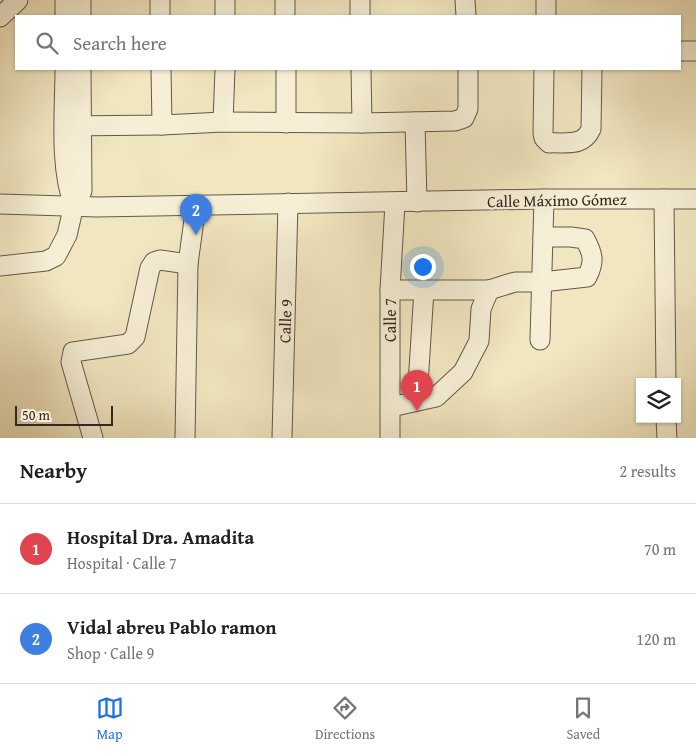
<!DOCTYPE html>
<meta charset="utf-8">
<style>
:root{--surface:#fff;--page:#f2f2f2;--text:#202124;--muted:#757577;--line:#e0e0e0;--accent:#1a73e8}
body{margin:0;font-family:"Gentium Book Plus",serif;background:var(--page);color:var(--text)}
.controls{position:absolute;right:15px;bottom:15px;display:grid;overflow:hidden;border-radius:0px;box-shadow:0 1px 4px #0004}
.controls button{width:45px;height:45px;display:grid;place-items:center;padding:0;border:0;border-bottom:1px solid var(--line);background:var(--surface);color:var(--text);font:25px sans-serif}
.scale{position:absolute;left:15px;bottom:12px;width:98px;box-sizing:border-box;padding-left:5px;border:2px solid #342823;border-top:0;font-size:14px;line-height:18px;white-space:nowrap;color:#342823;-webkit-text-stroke:4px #f6efd6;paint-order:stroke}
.you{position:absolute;left:422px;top:266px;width:18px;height:18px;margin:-12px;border:4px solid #fff;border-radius:50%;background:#1a73e8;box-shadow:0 0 0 8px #1a73e833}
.badge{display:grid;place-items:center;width:32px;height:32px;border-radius:50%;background:var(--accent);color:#fff;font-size:16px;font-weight:700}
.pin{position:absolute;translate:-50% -41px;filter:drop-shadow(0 1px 2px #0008)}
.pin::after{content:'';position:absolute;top:26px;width:18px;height:15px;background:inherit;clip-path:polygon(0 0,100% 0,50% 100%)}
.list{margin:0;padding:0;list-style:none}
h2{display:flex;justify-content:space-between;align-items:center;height:65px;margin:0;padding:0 20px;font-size:21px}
h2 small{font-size:16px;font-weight:400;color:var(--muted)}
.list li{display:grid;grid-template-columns:32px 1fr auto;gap:15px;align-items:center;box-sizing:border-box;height:90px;padding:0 20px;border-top:1px solid var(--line)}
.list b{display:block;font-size:19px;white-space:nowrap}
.list p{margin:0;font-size:16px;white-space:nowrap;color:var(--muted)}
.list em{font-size:16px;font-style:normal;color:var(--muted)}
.icon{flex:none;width:28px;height:28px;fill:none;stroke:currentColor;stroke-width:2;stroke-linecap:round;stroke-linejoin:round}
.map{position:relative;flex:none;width:696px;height:438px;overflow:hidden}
.search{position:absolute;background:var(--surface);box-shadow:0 1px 4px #0004;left:15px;right:15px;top:15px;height:55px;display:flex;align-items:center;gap:12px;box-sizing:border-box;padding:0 18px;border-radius:0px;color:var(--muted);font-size:19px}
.sheet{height:245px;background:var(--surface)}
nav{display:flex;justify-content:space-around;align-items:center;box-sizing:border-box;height:70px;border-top:1px solid var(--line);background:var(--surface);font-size:14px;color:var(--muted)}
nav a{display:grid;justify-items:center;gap:2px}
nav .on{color:var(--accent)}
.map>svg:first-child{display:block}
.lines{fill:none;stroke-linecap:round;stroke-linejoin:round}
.minor-casing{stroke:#63584a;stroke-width:21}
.minor{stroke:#f6efd6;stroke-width:19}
.labels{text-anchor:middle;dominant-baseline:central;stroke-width:4.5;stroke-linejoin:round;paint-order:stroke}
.street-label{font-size:16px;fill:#342823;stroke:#f6efd6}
</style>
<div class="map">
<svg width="696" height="438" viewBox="0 0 696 438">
<rect width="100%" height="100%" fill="#f1e6c0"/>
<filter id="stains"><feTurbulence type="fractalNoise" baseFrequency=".004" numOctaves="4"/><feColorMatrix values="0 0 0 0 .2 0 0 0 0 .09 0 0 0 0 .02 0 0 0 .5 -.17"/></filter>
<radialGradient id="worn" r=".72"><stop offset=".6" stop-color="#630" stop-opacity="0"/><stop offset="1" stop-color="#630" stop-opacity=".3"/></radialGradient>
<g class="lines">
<defs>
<g id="minor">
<path d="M81,0V16"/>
<path d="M160,0V16"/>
<path d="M285,0V16"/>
<path d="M360,0V16"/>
<path d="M465,0L466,16"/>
<path d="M65,16V0"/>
<path d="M225,16V0"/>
<path d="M546,16V0"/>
<path d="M0,17L18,0"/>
<path d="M680,51H696"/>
<path d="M65,69C65,110 59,167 74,205"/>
<path d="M161,69L162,125"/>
<path d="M286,69V123"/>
<path d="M361,69L362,123"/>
<path d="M544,69L543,133L544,138L549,143C566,142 583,147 591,129L592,69"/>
<path d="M223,122L225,69"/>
<path d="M415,122L417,202"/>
<path d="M65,126L162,125L223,122L362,123L455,121L464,118L468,109V69"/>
<path d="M664,199L666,382"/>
<path d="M0,204L97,207L544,199H696"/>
<path d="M0,266L46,261L56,256L67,235L74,205L82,191L81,69"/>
<path d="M390,290H489"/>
<path d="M540,340L544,199"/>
<path d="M417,400L424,290"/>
<path d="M391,407L436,397L463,372L479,341L481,309L489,290L515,282H542L587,277C595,261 593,254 585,239L571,237H543"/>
<path d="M666,419L667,438"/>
<path d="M93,438L71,362L73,352L128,344L135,337L150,268L154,262L160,260L188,264"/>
<path d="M185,438L188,264L196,205"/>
<path d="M282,438L288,203"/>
<path d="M390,438V290L395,203"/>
</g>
</defs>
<use href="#minor" class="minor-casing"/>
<use href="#minor" class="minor"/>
</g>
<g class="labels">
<g class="street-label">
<text transform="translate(557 200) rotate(-1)">Calle Máximo Gómez</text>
<text transform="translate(390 320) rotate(-90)">Calle 7</text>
<text transform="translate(285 321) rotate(-88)">Calle 9</text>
</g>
</g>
<rect width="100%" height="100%" filter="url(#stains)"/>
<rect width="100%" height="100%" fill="url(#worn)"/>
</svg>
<div class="controls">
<button><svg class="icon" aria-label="layers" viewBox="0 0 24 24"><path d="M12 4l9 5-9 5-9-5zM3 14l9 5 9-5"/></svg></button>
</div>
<div class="scale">50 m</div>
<div class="you"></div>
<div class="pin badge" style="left:417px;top:411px;background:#e0444e">1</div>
<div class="pin badge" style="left:196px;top:235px;background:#3f7fe0">2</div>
<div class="search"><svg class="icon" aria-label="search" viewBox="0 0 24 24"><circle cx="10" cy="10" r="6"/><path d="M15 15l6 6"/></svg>Search here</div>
</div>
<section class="sheet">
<h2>Nearby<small>2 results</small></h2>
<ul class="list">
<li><span class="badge" style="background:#e0444e">1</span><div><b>Hospital Dra. Amadita</b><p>Hospital · Calle 7</p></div><em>70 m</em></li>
<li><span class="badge" style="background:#3f7fe0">2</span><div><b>Vidal abreu Pablo ramon</b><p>Shop · Calle 9</p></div><em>120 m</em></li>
</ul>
</section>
<nav>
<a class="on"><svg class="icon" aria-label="map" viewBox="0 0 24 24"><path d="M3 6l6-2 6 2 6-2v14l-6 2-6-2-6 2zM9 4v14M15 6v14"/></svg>Map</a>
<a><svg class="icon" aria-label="directions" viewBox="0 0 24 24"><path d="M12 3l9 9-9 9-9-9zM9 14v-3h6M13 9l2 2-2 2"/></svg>Directions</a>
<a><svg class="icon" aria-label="saved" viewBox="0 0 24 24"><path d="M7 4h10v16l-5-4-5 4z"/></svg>Saved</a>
</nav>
